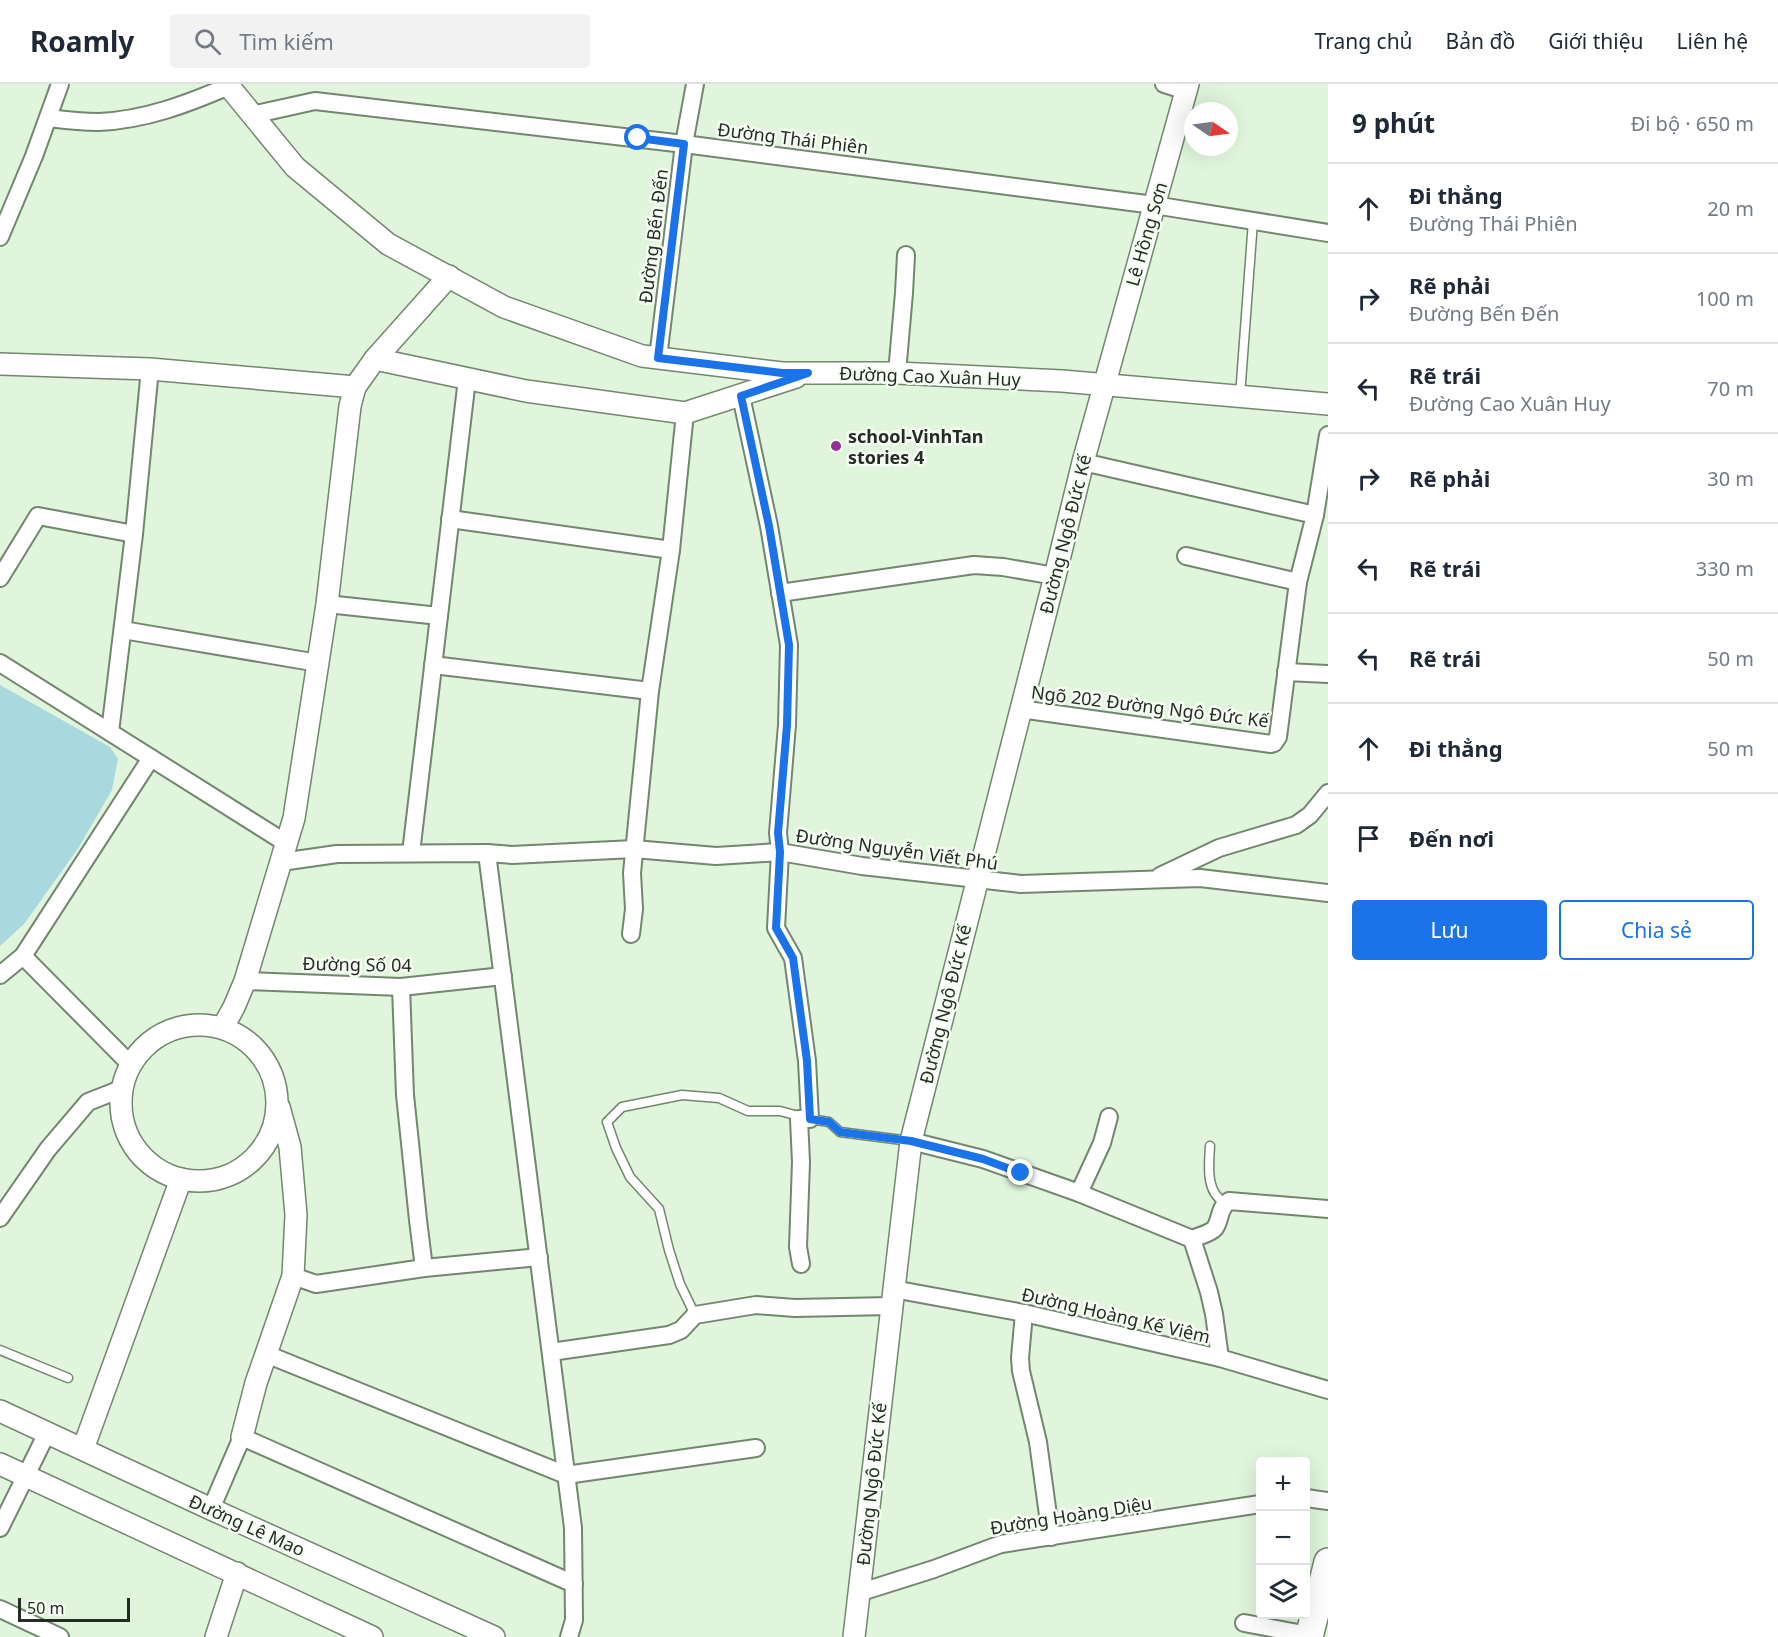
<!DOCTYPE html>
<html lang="vi">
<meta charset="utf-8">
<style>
:root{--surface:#fff;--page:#f2f2f3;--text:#1f2937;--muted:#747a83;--line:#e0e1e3;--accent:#1a73e8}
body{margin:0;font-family:"Noto Sans",sans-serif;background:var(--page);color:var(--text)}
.controls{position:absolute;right:18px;bottom:18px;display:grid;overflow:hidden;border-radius:6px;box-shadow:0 6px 24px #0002}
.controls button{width:54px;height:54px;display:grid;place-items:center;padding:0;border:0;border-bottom:2px solid var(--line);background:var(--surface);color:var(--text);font:30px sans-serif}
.compass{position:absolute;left:1184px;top:18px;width:54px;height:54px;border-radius:50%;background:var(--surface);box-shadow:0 6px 24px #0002;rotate:103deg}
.scale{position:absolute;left:18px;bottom:15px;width:112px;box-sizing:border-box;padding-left:6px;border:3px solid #252c23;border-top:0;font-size:16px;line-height:21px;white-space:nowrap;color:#252c23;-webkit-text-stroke:4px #f6fef4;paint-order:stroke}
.stop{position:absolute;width:18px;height:18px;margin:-14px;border:4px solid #1a73e8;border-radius:50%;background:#fff}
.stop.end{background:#1a73e8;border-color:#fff;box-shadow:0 2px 6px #0008}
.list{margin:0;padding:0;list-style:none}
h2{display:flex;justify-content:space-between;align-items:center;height:78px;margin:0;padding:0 24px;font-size:26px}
h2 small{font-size:20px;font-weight:400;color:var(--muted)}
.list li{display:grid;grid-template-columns:39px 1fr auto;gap:18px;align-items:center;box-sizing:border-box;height:90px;padding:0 24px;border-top:2px solid var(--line)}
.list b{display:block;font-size:22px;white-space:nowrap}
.list p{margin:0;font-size:20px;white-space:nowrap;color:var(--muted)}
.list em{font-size:20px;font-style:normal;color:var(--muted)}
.actions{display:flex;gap:12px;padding:18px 24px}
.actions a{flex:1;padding:14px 0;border:2px solid var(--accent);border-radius:6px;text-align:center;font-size:21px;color:var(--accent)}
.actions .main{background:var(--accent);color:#fff}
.icon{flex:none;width:33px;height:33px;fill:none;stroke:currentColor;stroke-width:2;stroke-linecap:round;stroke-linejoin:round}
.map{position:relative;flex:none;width:1328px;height:1553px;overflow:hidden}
header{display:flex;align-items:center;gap:36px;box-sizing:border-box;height:84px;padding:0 30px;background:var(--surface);border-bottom:2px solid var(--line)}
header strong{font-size:28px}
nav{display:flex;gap:33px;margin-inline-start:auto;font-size:21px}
.search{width:420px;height:54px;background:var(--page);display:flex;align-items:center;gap:15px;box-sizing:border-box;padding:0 21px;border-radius:6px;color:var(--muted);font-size:22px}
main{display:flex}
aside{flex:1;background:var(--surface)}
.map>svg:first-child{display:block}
.water{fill:#aad8df}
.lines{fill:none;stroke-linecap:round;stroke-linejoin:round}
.service-casing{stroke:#73866f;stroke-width:11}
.minor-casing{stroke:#73866f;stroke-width:20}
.tertiary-casing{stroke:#73866f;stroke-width:24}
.primary-casing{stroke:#73866f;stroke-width:30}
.service{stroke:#fff;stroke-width:8}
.minor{stroke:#fff;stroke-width:16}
.tertiary{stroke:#fff;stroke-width:21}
.primary{stroke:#fff;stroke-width:27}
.route{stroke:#1a73e8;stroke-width:8}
.poi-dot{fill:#932f95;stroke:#f6fef4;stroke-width:2}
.labels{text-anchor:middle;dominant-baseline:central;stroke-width:5;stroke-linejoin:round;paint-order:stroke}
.street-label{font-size:18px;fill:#252c23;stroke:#f6fef4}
.poi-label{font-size:18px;font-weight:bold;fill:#252c23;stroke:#f6fef4;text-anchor:start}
</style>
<header>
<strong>Roamly</strong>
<div class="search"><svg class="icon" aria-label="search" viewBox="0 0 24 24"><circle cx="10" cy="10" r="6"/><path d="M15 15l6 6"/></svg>Tìm kiếm</div>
<nav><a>Trang chủ</a><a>Bản đồ</a><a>Giới thiệu</a><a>Liên hệ</a></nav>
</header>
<main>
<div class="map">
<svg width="1328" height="1553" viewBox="0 0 1328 1553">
<rect width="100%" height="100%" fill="#e0f5dc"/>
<path class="water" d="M0,601L110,663L118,675L112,706L79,763L24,840L0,862Z"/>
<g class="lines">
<defs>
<g id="service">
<path d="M1240,312L1253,137"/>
<path d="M1210,1062C1209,1081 1205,1108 1225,1119"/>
<path d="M695,1231L680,1200L669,1166L659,1125L630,1093L616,1064L607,1038L622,1023L682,1011L719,1014L748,1027H780L810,1035L829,1038L840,1048L910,1057"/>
<path d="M0,1266L68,1294"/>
</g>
<g id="minor">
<path d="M1164,0L1186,7"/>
<path d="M252,31L315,17L684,60L1154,121L1328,149"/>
<path d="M48,34C64,36 82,38 99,38C145,36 187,20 229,2"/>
<path d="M0,153L34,72L60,0"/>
<path d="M658,274L684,60L695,0"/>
<path d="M897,289L904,209L906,171"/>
<path d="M741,312L769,442L789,561L787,641L778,749L780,768L776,844L793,874L807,977L810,1035H799L801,1078L798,1163L801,1180"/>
<path d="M1315,431L1328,351"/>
<path d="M450,435L671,466"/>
<path d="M1186,472L1298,498"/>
<path d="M0,494L38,432L134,450"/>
<path d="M780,509L974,481L1003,483L1055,492"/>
<path d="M327,520L439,532"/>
<path d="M123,546L318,579"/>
<path d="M0,579L286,759"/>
<path d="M433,581L650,607"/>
<path d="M1286,588L1328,590"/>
<path d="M1020,625L1271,660L1274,659L1278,653L1298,498L1315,431L1083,378"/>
<path d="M110,648L134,450L150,285"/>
<path d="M411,769L467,295"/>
<path d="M487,769L573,1444L574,1536L569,1553"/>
<path d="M281,778L337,770L487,769L512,771L634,765L716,772L780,768L862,782L1021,800L1200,794L1328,809"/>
<path d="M1160,792L1219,764L1296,741L1310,731L1328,709"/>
<path d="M631,850L634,825L632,789L650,607L671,466L685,329"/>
<path d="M23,872L130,980"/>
<path d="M0,891L23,872L151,674"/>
<path d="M245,897L401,903L503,892"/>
<path d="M401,903L405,1011L418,1136L424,1184"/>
<path d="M911,1057L983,1075L1079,1109L1192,1155C1198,1152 1210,1150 1215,1144C1221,1135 1219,1123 1229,1117L1328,1125"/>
<path d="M1079,1109L1102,1059L1109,1033"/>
<path d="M0,1134L48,1065L88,1018L121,1005"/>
<path d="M1192,1155L1209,1208L1214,1230L1220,1274"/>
<path d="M293,1192L316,1200L424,1184L539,1173"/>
<path d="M893,1205L1024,1229L1220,1274L1328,1306"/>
<path d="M1024,1229L1020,1274L1021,1287L1038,1358L1051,1453"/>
<path d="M551,1268L669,1251L681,1246L695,1231L756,1221L795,1224L891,1222"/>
<path d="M266,1270L566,1391L756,1364"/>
<path d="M1306,1414L1328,1417"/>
<path d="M211,1425L242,1353L574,1500"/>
<path d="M0,1444L47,1349"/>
<path d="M858,1509L934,1485L1001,1460L1260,1420"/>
<path d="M0,1525L60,1553"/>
<path d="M1244,1539L1309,1551"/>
</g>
<g id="tertiary">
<path d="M227,0L295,83L388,160L504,223L642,272L782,289H897L1062,297L1328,320"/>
<path d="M375,275L526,307L685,329L796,293"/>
<path d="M0,280L150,285L355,303"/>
<circle cx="199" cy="1019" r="78"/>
<path d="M223,943L234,923L245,897L294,734L327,520L350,322L355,303L375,275L449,192"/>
<path d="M0,1327L211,1425L494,1553"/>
<path d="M242,1353L256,1299L293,1192L296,1131L290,1063L279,1023"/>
<path d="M83,1365L181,1095"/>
<path d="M0,1380L372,1553"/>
<path d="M216,1553L237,1489"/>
<path d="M854,1553L911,1057L1055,492L1083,378L1188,0"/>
</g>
<path id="primary" d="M1309,1553L1328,1478"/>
</defs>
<use href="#service" class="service-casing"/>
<use href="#minor" class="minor-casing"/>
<use href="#tertiary" class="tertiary-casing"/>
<use href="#primary" class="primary-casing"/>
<use href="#service" class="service"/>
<use href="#minor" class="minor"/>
<use href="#tertiary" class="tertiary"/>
<use href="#primary" class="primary"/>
</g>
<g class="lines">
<path class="route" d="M638,54L684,60L658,274L782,289H808L741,312L769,442L789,561L787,641L778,749L780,768L776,844L793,874L807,977L810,1035L829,1038L840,1048L911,1057L983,1075L1021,1089"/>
</g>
<circle class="poi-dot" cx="836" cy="362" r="6"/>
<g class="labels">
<g class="street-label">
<text transform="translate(793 54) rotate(7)">Đường Thái Phiên</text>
<text transform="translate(1146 150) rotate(-74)">Lê Hồng Sơn</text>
<text transform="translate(653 152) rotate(-83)">Đường Bến Đến</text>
<text transform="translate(930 292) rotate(2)">Đường Cao Xuân Huy</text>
<text transform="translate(1065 450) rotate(-76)">Đường Ngô Đức Kế</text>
<text transform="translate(1150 622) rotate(7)">Ngõ 202 Đường Ngô Đức Kế</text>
<text transform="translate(897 765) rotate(8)">Đường Nguyễn Viết Phú</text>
<text transform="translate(357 880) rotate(1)">Đường Số 04</text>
<text transform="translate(945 920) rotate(-76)">Đường Ngô Đức Kế</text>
<text transform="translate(1116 1231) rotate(13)">Đường Hoàng Kế Viêm</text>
<text transform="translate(871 1400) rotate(-84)">Đường Ngô Đức Kế</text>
<text transform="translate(1071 1431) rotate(-9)">Đường Hoàng Diệu</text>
<text transform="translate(247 1441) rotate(24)">Đường Lê Mao</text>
</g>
<g class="poi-label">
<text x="848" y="352">school-VinhTan<tspan x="848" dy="21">stories 4</tspan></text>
</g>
</g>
</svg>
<div class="controls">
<button>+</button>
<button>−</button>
<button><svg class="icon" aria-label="layers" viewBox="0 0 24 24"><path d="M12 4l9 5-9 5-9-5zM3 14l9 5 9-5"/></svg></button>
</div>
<svg class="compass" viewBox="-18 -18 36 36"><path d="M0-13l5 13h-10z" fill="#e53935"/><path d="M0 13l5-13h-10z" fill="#747a83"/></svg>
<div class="scale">50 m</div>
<div class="stop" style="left:638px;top:54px"></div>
<div class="stop end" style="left:1021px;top:1089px"></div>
</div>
<aside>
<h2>9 phút<small>Đi bộ · 650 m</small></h2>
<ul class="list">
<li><svg class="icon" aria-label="ahead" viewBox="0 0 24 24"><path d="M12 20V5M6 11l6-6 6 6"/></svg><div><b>Đi thẳng</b><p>Đường Thái Phiên</p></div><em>20 m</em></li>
<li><svg class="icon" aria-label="right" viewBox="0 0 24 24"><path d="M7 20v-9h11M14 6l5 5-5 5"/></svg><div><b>Rẽ phải</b><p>Đường Bến Đến</p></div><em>100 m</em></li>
<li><svg class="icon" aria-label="left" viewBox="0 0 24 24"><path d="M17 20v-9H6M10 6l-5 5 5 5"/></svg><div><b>Rẽ trái</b><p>Đường Cao Xuân Huy</p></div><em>70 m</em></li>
<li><svg class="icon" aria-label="right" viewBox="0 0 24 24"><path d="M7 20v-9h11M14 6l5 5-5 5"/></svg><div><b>Rẽ phải</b></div><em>30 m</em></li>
<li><svg class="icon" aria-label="left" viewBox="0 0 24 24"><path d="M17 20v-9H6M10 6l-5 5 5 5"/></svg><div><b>Rẽ trái</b></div><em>330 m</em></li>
<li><svg class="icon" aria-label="left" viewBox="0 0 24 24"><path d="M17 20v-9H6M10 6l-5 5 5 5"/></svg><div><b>Rẽ trái</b></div><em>50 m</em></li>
<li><svg class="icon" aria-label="ahead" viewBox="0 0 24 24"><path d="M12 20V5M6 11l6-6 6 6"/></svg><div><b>Đi thẳng</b></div><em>50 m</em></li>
<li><svg class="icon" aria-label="arrive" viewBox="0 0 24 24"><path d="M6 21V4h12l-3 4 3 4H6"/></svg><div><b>Đến nơi</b></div></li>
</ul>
<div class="actions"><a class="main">Lưu</a><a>Chia sẻ</a></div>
</aside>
</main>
